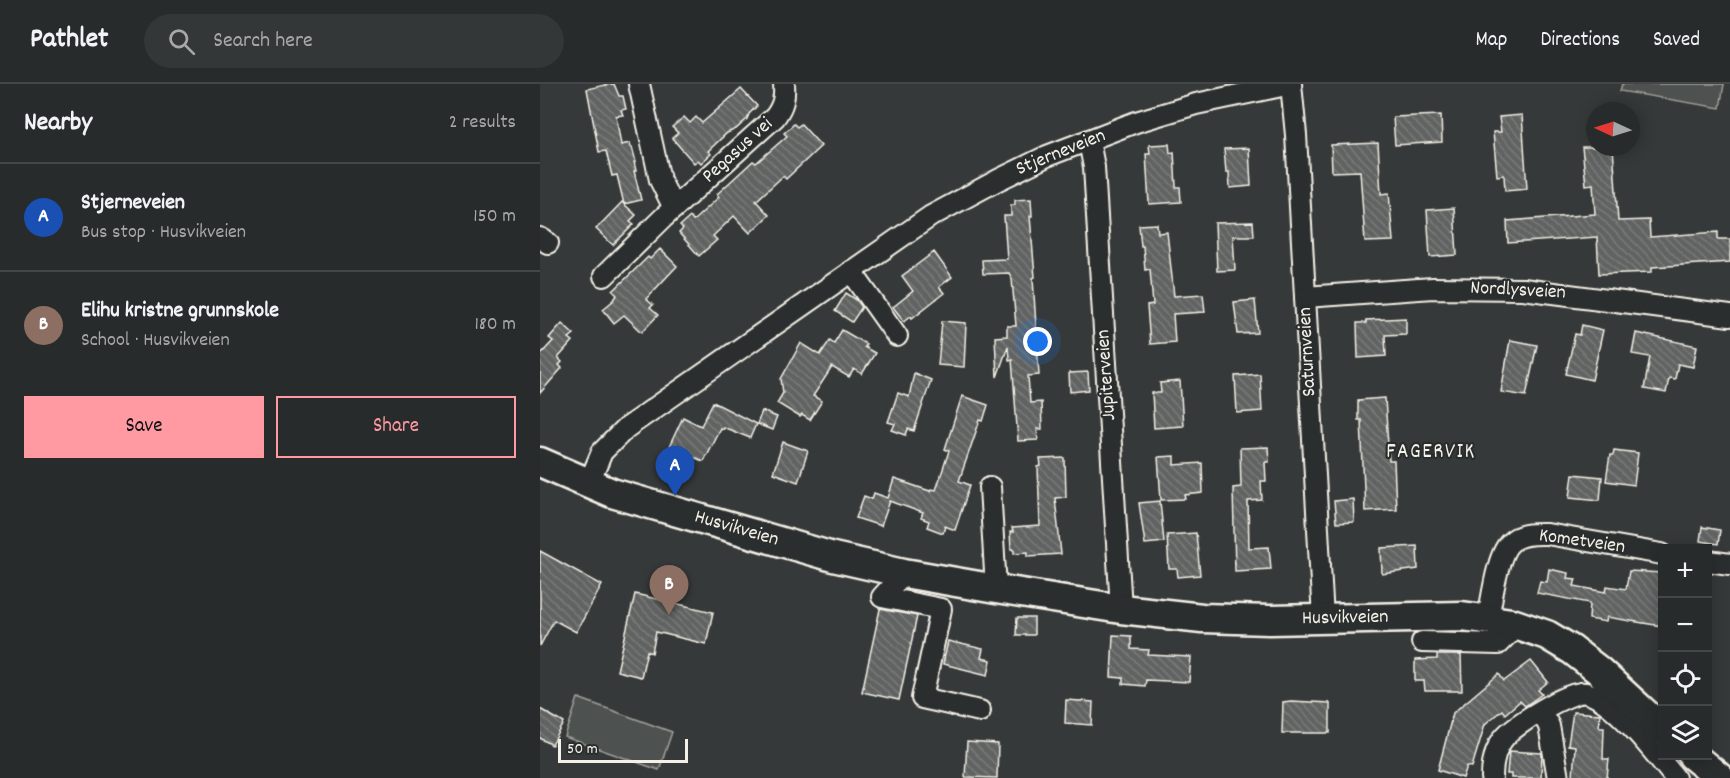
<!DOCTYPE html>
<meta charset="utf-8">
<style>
:root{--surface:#282b2b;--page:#343737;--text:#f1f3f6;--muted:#a5a7a9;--line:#444747;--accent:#ff9aa2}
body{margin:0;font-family:Dekko,sans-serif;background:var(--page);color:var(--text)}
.controls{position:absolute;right:18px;bottom:18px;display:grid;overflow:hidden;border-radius:0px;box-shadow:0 3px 15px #0003}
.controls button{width:54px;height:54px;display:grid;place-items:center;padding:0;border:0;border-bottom:2px solid var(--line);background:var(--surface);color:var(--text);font:30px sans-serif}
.compass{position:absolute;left:1046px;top:18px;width:54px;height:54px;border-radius:50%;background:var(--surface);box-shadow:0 3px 15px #0003;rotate:274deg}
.scale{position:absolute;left:18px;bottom:15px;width:130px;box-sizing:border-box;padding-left:6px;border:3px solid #f4f1e8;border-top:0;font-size:16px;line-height:21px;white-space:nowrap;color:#f4f1e8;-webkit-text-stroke:4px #2a2d2e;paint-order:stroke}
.you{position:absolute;left:498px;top:258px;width:21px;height:21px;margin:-15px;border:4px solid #fff;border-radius:50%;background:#1a73e8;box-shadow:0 0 0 9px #1a73e833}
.badge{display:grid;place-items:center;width:39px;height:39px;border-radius:50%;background:var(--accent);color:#fff;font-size:20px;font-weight:700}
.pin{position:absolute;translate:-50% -50px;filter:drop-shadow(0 2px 3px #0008)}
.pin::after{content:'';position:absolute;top:32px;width:21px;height:18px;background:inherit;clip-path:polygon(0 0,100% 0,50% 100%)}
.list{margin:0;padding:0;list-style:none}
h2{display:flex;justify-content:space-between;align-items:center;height:78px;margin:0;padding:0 24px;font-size:26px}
h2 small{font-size:20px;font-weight:400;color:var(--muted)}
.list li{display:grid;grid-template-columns:39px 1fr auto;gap:18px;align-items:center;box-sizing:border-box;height:108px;padding:0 24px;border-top:2px solid var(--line)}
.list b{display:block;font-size:22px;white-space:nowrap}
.list p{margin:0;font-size:20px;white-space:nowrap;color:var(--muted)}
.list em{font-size:20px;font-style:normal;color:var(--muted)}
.actions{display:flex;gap:12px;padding:18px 24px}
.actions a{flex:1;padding:14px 0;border:2px solid var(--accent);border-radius:0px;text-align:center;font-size:21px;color:var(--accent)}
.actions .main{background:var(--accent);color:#111}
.icon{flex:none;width:33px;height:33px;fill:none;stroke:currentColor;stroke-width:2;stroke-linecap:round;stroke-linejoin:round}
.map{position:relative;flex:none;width:1190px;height:694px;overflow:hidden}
header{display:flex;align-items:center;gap:36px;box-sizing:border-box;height:84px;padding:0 30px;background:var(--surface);border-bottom:2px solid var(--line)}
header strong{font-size:28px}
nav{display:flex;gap:33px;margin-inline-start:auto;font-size:21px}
.search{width:420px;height:54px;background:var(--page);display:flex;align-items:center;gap:15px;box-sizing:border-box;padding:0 21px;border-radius:33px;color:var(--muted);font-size:22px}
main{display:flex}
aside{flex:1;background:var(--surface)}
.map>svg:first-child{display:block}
.park{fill:#4e514f;stroke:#a1a19c;stroke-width:1.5}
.building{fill:url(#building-back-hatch);stroke:#f4f1e8;stroke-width:1.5}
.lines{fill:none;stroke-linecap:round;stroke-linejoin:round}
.minor-casing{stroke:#f4f1e8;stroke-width:24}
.secondary-casing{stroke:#f4f1e8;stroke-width:33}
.minor{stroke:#2a2d2e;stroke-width:20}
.secondary{stroke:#2a2d2e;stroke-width:28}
.labels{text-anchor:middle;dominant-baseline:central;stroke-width:4.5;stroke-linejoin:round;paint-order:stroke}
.street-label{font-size:20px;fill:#f4f1e8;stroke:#2a2d2e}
.neighbourhood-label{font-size:21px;letter-spacing:1.5px;fill:#f4f1e8;stroke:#2a2d2e}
</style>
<header>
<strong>Pathlet</strong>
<div class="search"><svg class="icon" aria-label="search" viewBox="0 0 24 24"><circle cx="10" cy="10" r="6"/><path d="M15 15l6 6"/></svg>Search here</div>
<nav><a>Map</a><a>Directions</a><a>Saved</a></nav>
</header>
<main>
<aside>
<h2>Nearby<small>2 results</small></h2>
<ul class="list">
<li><span class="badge" style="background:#1a4fb4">A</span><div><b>Stjerneveien</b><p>Bus stop · Husvikveien</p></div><em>150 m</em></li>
<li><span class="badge" style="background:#8d6e63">B</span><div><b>Elihu kristne grunnskole</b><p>School · Husvikveien</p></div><em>180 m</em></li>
</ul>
<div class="actions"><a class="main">Save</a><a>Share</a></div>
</aside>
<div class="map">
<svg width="1190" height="694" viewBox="0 0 1190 694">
<defs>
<pattern id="building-back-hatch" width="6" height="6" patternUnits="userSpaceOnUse" patternTransform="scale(1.5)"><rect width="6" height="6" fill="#616362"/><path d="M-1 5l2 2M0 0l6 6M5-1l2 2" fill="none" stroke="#787a78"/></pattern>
</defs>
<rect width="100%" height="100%" fill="#363939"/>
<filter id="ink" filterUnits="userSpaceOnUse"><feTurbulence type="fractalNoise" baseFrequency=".0167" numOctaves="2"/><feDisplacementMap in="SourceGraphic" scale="12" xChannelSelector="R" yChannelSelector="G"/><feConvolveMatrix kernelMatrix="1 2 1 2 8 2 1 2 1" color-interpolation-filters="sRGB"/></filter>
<g filter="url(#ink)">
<g class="park">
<path d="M1082,0H1184L1180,24L1080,7Z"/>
<path d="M38,614L132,648L119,686L25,653Z"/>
</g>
<g class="building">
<path d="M70,0H74L79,12H83L86,25L81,26L83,31L76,32L81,61L90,59L91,63H92L96,78H94L96,87H94L101,116L84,120L96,131L90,137L94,140L73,161L56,145L82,118L84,120L77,91L72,92L66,67L59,68L47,5Z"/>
<path d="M201,5L217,22L209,30L207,35L196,45L187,49L168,67L171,70L161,79L158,76L154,79L132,54L138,49L132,43L144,33L150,39L156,33L162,39Z"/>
<path d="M901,31L902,58L855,61L853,33Z"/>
<path d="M982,31L987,105L965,107L964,91L957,92L953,48H961L959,33Z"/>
<path d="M254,40L257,43L261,40L281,62L246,95L243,92L216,117L229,131L210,149L194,132L173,152L177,156L159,172L139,149L143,145L140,142L150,133L153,137L179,113L177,110L213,77L216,79L247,52L244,49Z"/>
<path d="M838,59L841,110L849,109L853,157L825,158L820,87L792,88L791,61Z"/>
<path d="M629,60L630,69L634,68L636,103H640L641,118L609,120L606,70H610L609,61Z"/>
<path d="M1042,63H1073L1078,137L1109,136L1110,153L1178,148V155H1190V178L1112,183V188L1059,190L1057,153L968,159L967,137L1055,130L1053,100L1046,101Z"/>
<path d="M709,64L711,102L690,104L689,88H686L684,65Z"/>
<path d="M491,115L492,132H490L495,193L493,194L499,291L488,292L490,319L501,318L502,345H497L498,356L478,357L472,275L469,276L468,262L457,293L455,253L467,252V242H476L472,195L469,189L443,190L442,176L467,175L464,132H471V121H475V116Z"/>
<path d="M914,124L917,171L890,173L887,126Z"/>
<path d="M713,138L714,152H693L695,186L677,187L675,139Z"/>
<path d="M617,140L618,149L627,148L634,212L663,210L665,228L633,230L635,258L610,260L607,222L613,221L610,185L605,186L603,162H601L599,141Z"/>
<path d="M120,165L137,182L106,215L113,221L110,224L118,231L102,248L84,231L74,239L63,225L74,216L77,211L73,207L108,173L110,175Z"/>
<path d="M394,168L412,193L399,203L404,209L372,234L371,232L364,237L353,223L373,207L362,192Z"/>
<path d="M306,209L317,216L322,223L312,238L295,227Z"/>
<path d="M715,216L718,249L698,250L694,218Z"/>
<path d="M866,234V250L845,251L846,272L818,274L817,239H826V236Z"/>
<path d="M402,237L426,239L424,283L398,281Z"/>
<path d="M22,239L34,250L29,254L33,257L18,274L22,278L19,281L22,284L0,309V271L13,257L9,254Z"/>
<path d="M1042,241L1063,246L1052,296L1026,290L1035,250L1040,251Z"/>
<path d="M302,246L326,260L324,263L335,269L322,290L314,285L309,293L292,283L273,312L282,317L270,336L262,331L260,333L237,319L243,309L241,295L261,259L280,271L290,256L294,259Z"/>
<path d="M1096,249L1157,262L1153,283L1138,280L1135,295L1129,294L1126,309L1104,305L1110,273L1092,270Z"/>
<path d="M970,256L997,261L986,312L961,308Z"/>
<path d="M548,288L549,306L530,308L529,289Z"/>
<path d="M374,289L391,296L374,347L368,345L366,351L352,346L355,340L348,338L358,309L369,313Z"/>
<path d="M720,290L722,327L697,329L695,292Z"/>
<path d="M640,297L643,342L614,344L612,309H621L620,299Z"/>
<path d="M422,312L448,321L443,337L440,336L419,397L430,401L415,446L405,442L403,449L387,443L389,437L381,434L383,429L350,417L341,442L316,434L324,412L332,415L334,409L348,414L354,395L390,407L391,405L396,406L409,367L405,365Z"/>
<path d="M845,314L849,377H854L856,425L825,427L821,336H818V316Z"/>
<path d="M173,318L216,340L210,354L183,343L182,345L180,344L163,377L129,363L143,333L161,342Z"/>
<path d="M222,327L237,333L232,346L217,340Z"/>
<path d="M243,358L268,367L258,398L233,389Z"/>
<path d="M728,363L729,378H725L726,397H721L722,416L708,417L709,464L729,463L731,485L695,487L693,404L701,403L700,364Z"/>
<path d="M1074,366L1098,369L1094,401L1066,397L1070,371H1073Z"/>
<path d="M634,372V381L662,379L663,409L645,411L646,415L621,416L618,373Z"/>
<path d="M525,374L526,413L515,414L521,470L488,472V468L474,469V465H471L470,448H473L472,444L500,442L498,383L501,382L500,375Z"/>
<path d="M1033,390L1062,393L1060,416L1030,413Z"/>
<path d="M813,415L814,438L796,439L794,417Z"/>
<path d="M620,417L624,458L605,460L599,419Z"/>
<path d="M1162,443L1180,446L1178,460L1160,457Z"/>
<path d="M656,449L660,491L638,493L637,485H629L627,451Z"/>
<path d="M877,462L878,485L842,490L841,464Z"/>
<path d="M0,467L62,501L36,548L14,536L0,562Z"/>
<path d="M1009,485L1028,489L1027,494L1036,495L1034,502L1066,508L1067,502L1086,505L1089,487L1122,489V542L1067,533L1066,538L1049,535L1050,519L997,509L1000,497L1007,498Z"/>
<path d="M95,510L173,528L166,560L116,548L112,569L107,567L101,593L77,587Z"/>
<path d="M340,525L377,532L359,616L322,608Z"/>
<path d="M477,534H494V551H476Z"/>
<path d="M573,551L591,552V565L609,566L608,571L651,573L649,598L606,596L605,602L583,600V594L571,593Z"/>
<path d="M408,557L443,565L441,574L451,576L448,591L403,580Z"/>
<path d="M897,571H921L922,607H885L884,597H875V576L897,575Z"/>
<path d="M991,577L1008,598L998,606L1002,610L985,622L980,617L965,630L962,626L945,640L932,683L927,682L923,694L898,686L913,629L959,590L964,597Z"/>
<path d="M526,616L553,618L552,641L525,639Z"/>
<path d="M751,617L790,619V649H742L743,618Z"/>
<path d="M0,625L24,639L12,661L0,654Z"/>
<path d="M1033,628L1060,630L1059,643H1064L1063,675H1069L1067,694H1033L1035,662L1028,661Z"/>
<path d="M427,658L458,660L457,694L425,693Z"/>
<path d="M969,667L1002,669L1001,694H971V690H967Z"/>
</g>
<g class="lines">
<defs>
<g id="minor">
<path d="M99,0L120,96L134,124"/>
<path d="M751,0L756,51L783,535"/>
<path d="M549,57L554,83L581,525"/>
<path d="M0,154L8,159"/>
<path d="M311,187L357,252"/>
<path d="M64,192L124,133L235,33C243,22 245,14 244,0"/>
<path d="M765,213L893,204L983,205L1190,232"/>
<path d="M49,399L62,368L86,344L391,132L458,96L507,72L596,38L656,20L751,0"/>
<path d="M450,403L456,505"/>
<path d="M1168,477L1190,480"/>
<path d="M364,489L342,513L401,525L382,614L440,627"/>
<path d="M948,534C952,516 957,469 971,458C980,449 996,450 1007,450L1122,470"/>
<path d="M882,558L958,560L968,550L972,539"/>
<path d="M1001,628L1009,642L1018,694"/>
<path d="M952,694C952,680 954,666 963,655C972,642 1031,605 1046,609C1074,615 1117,672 1135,694"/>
</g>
<g id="secondary">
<path id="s1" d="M0,378L72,409L293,473L364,489L456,505L581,525L662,534L730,536L922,532L972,539L1007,551L1032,566L1058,586L1122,645"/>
<path d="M1153,672L1180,694"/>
</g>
</defs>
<use href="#minor" class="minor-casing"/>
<use href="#secondary" class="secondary-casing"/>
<use href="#minor" class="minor"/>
<use href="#secondary" class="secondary"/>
</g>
</g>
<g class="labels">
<g class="street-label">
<text transform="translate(198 67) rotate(-42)">Pegasus vei</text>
<text transform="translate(521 69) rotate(-22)">Stjerneveien</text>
<text transform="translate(978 207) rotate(3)">Nordlysveien</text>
<text transform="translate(768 268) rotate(-93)">Saturnveien</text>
<text transform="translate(567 291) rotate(-94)">Jupiterveien</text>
<text stroke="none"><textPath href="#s1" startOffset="208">Husvikveien</textPath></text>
<text transform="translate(1042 458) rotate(8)">Kometveien</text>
<text stroke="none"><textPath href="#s1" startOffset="826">Husvikveien</textPath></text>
</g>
<g class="neighbourhood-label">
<text x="891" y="369">FAGERVIK</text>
</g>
</g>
</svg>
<div class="controls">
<button>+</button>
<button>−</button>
<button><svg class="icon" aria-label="locate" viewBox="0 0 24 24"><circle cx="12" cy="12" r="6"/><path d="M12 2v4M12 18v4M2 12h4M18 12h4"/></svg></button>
<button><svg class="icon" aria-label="layers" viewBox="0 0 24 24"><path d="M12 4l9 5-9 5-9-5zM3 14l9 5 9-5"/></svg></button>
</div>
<svg class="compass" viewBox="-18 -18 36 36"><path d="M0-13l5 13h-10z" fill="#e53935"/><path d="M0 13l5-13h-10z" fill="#a5a7a9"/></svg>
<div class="scale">50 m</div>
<div class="you"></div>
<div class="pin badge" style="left:135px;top:412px;background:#1a4fb4">A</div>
<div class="pin badge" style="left:129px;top:531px;background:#8d6e63">B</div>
</div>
</main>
